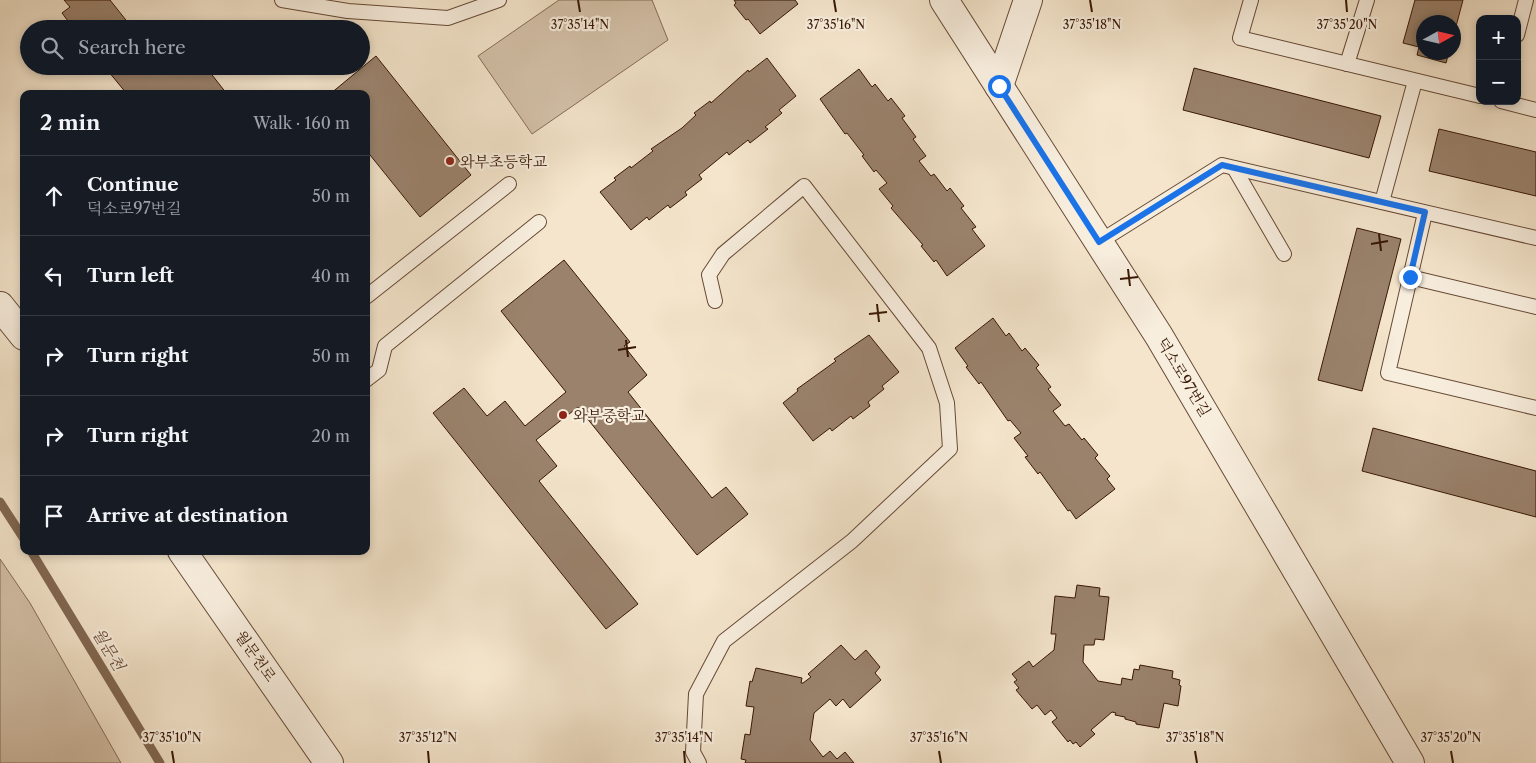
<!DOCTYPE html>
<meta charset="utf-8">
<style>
:root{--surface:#171b24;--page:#20242c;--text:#f1f3f6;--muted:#9ea1a6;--line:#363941}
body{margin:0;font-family:"Libre Caslon Text","Noto Serif KR",serif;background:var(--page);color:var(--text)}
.controls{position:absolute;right:15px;top:15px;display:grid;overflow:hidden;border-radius:10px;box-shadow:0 2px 8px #0003}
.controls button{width:45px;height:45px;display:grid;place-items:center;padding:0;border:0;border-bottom:1px solid var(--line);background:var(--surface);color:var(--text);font:25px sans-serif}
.compass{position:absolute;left:1416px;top:15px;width:45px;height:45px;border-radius:50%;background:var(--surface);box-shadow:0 2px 8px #0003;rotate:82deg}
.stop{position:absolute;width:15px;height:15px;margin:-11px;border:4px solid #1a73e8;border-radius:50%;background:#fff}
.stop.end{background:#1a73e8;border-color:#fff;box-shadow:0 1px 5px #0008}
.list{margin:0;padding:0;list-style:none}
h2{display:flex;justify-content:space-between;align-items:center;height:65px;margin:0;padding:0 20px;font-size:21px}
h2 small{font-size:16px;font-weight:400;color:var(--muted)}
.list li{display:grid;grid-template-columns:32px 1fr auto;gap:15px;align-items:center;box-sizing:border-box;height:80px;padding:0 20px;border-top:1px solid var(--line)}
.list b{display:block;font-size:19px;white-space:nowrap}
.list p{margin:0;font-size:16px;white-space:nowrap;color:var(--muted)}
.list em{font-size:16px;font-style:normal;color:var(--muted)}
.icon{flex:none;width:28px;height:28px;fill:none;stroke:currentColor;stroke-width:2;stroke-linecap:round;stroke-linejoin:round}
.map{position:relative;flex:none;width:1536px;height:763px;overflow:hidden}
.search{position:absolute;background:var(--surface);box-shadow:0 2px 8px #0003;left:20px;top:20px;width:350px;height:55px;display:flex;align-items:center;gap:12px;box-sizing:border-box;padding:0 18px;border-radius:28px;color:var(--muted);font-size:19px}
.panel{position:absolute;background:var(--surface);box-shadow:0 2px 8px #0003;left:20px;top:90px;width:350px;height:465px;border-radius:10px}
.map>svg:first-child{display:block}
.green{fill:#d4c2aa;stroke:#866c57}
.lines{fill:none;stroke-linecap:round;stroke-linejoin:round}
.stream{stroke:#826953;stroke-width:9}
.building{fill:#9a826c;stroke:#381704}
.service-casing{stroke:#674a36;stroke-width:16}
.minor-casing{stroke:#674a36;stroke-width:30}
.service{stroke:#f8eede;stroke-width:14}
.minor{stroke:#f8eede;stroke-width:28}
.route{stroke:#1a73e8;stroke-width:6}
.ticks{fill:none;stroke:#381704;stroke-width:2}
.poi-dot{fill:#8f2418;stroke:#f8eede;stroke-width:2}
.labels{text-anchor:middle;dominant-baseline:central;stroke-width:4.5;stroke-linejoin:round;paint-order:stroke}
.poi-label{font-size:15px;fill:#381704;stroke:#f8eede;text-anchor:start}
.street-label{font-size:15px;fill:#381704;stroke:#f8eede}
.water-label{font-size:16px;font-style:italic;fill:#6a4d39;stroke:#f8eede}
.ticks-label{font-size:12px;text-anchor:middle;fill:#381704;stroke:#f8eede;stroke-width:4.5;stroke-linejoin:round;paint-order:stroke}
</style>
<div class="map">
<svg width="1536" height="763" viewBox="0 0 1536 763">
<rect width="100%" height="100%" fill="#f4e5cc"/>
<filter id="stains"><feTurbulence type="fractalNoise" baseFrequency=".004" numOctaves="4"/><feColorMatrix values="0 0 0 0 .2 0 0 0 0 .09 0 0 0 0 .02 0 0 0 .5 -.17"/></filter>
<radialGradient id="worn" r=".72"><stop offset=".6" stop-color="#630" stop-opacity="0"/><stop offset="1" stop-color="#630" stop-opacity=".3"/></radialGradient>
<g class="green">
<path d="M559,0H652L668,40L532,134L478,56Z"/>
<path d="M0,559L30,603L121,763H0Z"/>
</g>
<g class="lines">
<g class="stream">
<path d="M0,502L24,539"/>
<path d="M31,551L160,763"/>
</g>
</g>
<g class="building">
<path d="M64,0H110L133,29H74L62,13L70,7Z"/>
<path d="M734,0H795L798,4L760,34L748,19L746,20L734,5L736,3Z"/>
<path d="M1415,0H1463L1454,34V22H1424V52H1449L1446,63L1417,55L1419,47L1403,43Z"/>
<path d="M376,56L471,175L420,217L366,150V94H330Z"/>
<path d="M767,58L796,96L779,110L782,113L765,127L768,129L750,143L748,140L729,155L727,152L699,175L702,179L685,192L687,195L670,208L668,205L649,220L647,217L631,230L600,192L616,180L614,178L630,166L631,168L653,151L651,149L682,128L696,115L694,113L710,101L711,103L748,70L749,72Z"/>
<path d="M104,66H205L227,94H138L136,92L127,94Z"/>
<path d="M1194,68L1381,116L1369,158L1183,110Z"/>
<path d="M859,69L872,87L875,84L888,101L891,98L905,116L902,118L916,137L913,139L926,156L919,161L931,176L934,174L947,191L950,188L964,206L961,208L976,227L972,229L985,246L947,276L936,260L934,262L921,246L923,245L891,208L893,206L879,189L887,183L876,170L874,172L862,156L864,155L847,133L845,134L820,99Z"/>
<path d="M1439,129L1536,152V196L1429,171Z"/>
<path d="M1357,228L1401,239L1362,391L1318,380Z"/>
<path d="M564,260L630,342L624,346L647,375L628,392L712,498L726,487L748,514L697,555L578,407L536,440L557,466L539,481L638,604L606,629L433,413L464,388L487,416L505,401L525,426L566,392L501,311Z"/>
<path d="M993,318L1006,336L1009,333L1022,351L1025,348L1039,365L1036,368L1051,387L1048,389L1061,405L1053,411L1065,426L1069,424L1082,440L1084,438L1098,455L1095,458L1110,476L1107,479L1115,489L1076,519L1070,510L1068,511L1040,472L1038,474L1025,457L1028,456L1014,438L1021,433L1010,420L1008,421L981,382L979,384L966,367L968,366L955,348Z"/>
<path d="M869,335L899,372L882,386L884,389L868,402L870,406L853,419L851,416L832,431L830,428L813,441L783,403L798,391L797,389L836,361L834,359Z"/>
<path d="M1373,428L1536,471V517L1362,471Z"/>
<path d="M1077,585L1100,588L1099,596L1109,597L1104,640L1095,639L1094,645H1084L1083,662L1098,681L1121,685L1122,678L1132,680L1134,669L1139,670L1140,665L1173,671L1172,678L1180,680L1179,685L1181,686L1178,706L1164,703L1159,728L1136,724V722L1125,719V717L1115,715L1116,713L1112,712L1091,730L1095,734L1080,747L1076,742L1073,744L1070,740L1068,742L1052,722L1057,718L1051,710L1045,715L1037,705L1032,709L1016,690L1019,688L1014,682L1017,680L1012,674L1029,661L1033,667L1054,650L1056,634H1051L1055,596L1075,598Z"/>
<path d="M841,645L855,660L866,650L880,667L875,673L881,680L850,708L843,699L836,706L830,699L814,713L810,740L823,757L830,751L837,759L845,752L854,763H745L746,760L741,759L745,734L750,735L754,707L746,706L750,681L752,682L756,668L802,678L801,683H803L811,677L808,674Z"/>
</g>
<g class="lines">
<defs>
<g id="service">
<path d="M282,0L348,11L448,18L499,0"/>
<path d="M1251,0L1240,38L1480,96"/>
<path d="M1517,35L1526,0"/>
<path d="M1347,64L1367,0"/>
<path d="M1501,101L1536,110"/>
<path d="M1234,168L1284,254"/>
<path d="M1382,202L1415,81"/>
<path d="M1425,213L1388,373L1536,408"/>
<path d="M1099,242L1222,165L1536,238"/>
<path d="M1410,277L1536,307"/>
<path d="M366,297L509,184"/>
<path d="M366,380L379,370L385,346L539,222"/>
<path d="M699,763L693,752L696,694L724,641L852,541L950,449L947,403L929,348L804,186L723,254L709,275L715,301"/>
</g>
<g id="minor">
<path d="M944,0L1159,336L1410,763"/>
<path d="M999,86L1028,0"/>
<path d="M0,306L24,336"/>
<path d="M182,551L329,763"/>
</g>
</defs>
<use href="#service" class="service-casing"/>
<use href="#minor" class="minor-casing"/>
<use href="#service" class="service"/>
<use href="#minor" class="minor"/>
</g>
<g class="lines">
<path class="route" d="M999,86L1099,242L1222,165L1425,212L1410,277"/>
</g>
<path class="ticks" d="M578,0L580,12M834,0L836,12M1090,0L1092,12M1346,0L1347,12M1379,234L1381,251M1371,244L1388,241M1128,269L1130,286M1120,279L1138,277M877,304L879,322M869,314L887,312M626,340L628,357M618,350L636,347M172,751L174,763M428,751L429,763M684,751L685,763M939,751L941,763M1195,751L1197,763M1451,751L1453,763"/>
<g class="poi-dot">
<circle cx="450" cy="161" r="5"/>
<circle cx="563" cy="415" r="5"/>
</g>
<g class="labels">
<g class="poi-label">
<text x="460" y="161">와부초등학교</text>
<text x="573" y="415">와부중학교</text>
</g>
<g class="street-label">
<text transform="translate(1184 377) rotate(59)">덕소로97번길</text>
<text transform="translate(256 656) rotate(55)">월문천로</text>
</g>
<g class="water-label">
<text transform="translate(109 649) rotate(59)">월문천</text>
</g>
</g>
<g class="ticks-label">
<text x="580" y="29">37°35'14"N</text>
<text x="836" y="29">37°35'16"N</text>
<text x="1092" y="29">37°35'18"N</text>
<text x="1347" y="29">37°35'20"N</text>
<text x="172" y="742">37°35'10"N</text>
<text x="428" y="742">37°35'12"N</text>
<text x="684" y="742">37°35'14"N</text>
<text x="939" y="742">37°35'16"N</text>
<text x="1195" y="742">37°35'18"N</text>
<text x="1451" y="742">37°35'20"N</text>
</g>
<rect width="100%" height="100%" filter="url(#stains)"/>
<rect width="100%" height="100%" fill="url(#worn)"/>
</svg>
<div class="controls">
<button>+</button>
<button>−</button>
</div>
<svg class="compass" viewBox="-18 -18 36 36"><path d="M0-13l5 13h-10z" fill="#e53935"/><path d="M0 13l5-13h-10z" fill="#9ea1a6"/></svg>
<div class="stop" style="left:999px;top:86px"></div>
<div class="stop end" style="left:1410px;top:277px"></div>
<div class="search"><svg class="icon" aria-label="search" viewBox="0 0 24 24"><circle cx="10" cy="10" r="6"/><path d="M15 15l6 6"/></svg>Search here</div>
<section class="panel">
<h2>2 min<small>Walk · 160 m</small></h2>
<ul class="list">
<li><svg class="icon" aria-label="ahead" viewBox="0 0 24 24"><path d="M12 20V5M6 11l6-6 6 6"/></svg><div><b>Continue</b><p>덕소로97번길</p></div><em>50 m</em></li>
<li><svg class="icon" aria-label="left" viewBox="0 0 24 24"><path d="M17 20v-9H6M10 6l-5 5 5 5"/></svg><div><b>Turn left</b></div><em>40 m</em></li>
<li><svg class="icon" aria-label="right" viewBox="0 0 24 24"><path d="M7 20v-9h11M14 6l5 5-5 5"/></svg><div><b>Turn right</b></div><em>50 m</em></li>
<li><svg class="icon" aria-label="right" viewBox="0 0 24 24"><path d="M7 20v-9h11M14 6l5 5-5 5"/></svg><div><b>Turn right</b></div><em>20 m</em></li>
<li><svg class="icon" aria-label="arrive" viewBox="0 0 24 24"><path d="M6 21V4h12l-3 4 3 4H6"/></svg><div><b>Arrive at destination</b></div></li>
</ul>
</section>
</div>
